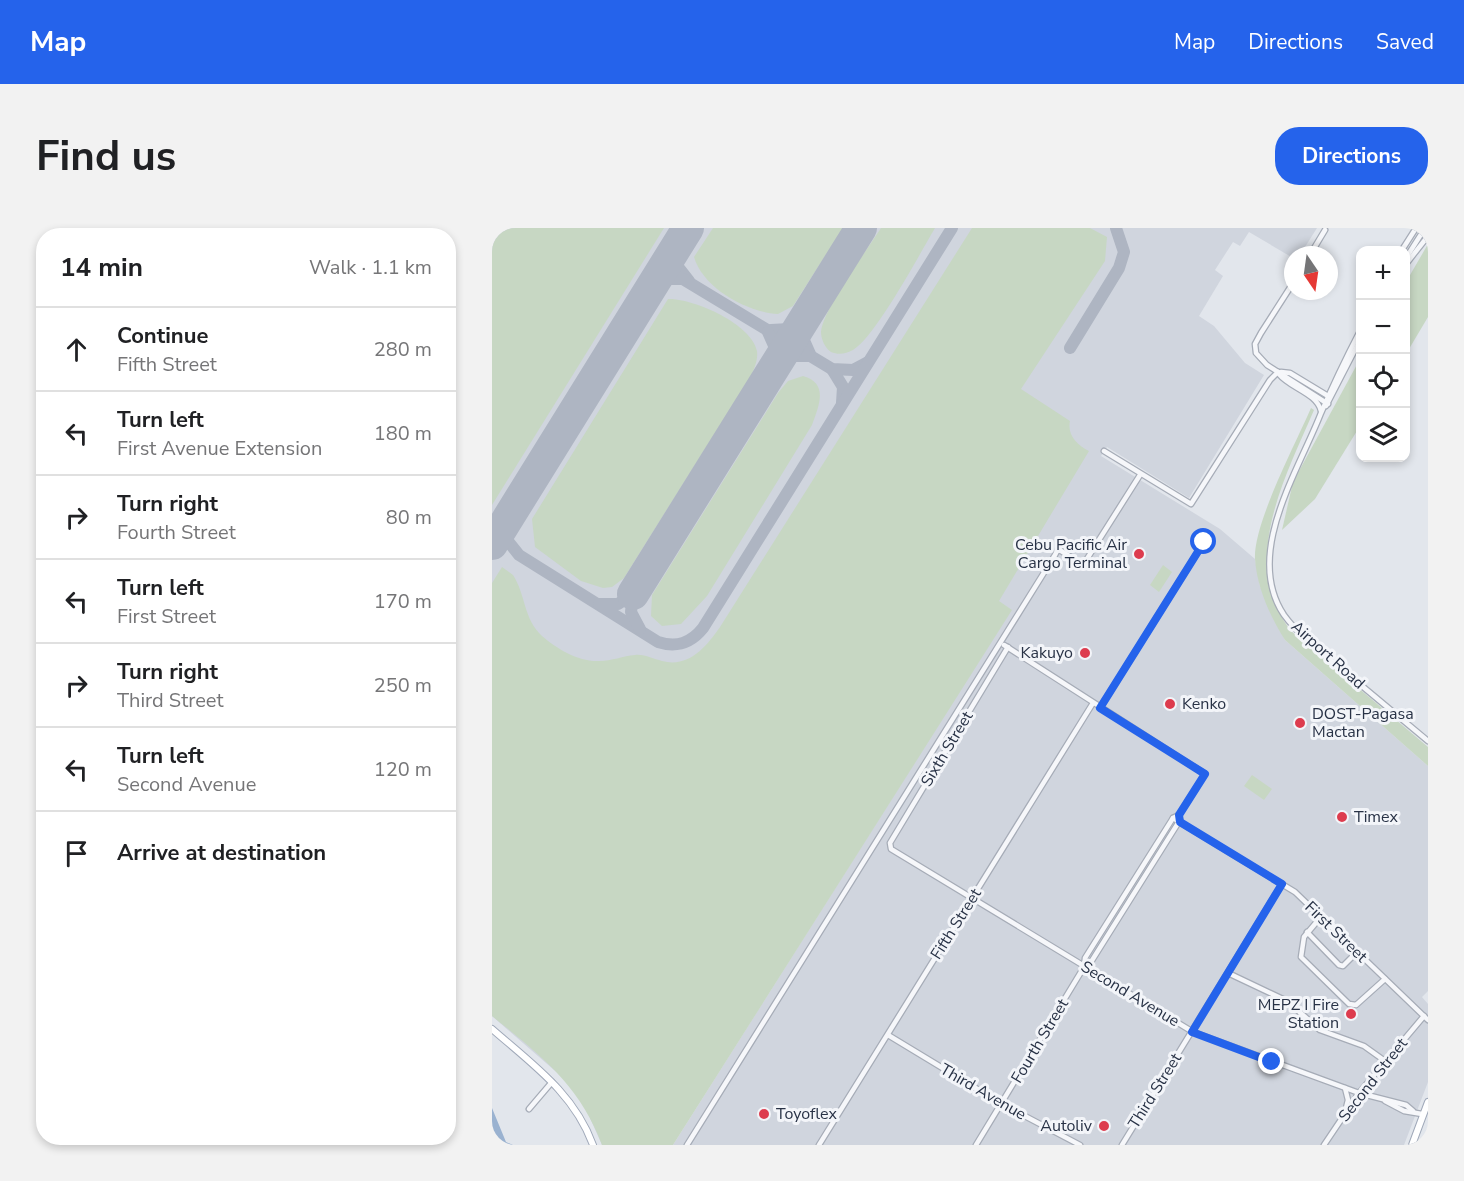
<!DOCTYPE html>
<meta charset="utf-8">
<style>
:root{--surface:#fff;--page:#f2f2f2;--text:#202124;--muted:#757577;--line:#e0e0e0;--accent:#2563eb}
body{margin:0;font-family:"Nunito Sans",sans-serif;background:var(--page);color:var(--text)}
.controls{position:absolute;right:18px;top:18px;display:grid;overflow:hidden;border-radius:12px;box-shadow:0 3px 9px #0003}
.controls button{width:54px;height:54px;display:grid;place-items:center;padding:0;border:0;border-bottom:2px solid var(--line);background:var(--surface);color:var(--text);font:30px sans-serif}
.compass{position:absolute;left:792px;top:18px;width:54px;height:54px;border-radius:50%;background:var(--surface);box-shadow:0 3px 9px #0003;rotate:167deg}
.stop{position:absolute;width:18px;height:18px;margin:-14px;border:4px solid #2563eb;border-radius:50%;background:#fff}
.stop.end{background:#2563eb;border-color:#fff;box-shadow:0 2px 6px #0008}
.list{margin:0;padding:0;list-style:none}
h2{display:flex;justify-content:space-between;align-items:center;height:78px;margin:0;padding:0 24px;font-size:26px}
h2 small{font-size:20px;font-weight:400;color:var(--muted)}
.list li{display:grid;grid-template-columns:39px 1fr auto;gap:18px;align-items:center;box-sizing:border-box;height:84px;padding:0 24px;border-top:2px solid var(--line)}
.list b{display:block;font-size:22px;white-space:nowrap}
.list p{margin:0;font-size:20px;white-space:nowrap;color:var(--muted)}
.list em{font-size:20px;font-style:normal;color:var(--muted)}
.icon{flex:none;width:33px;height:33px;fill:none;stroke:currentColor;stroke-width:2;stroke-linecap:round;stroke-linejoin:round}
.map{position:relative;flex:none;width:936px;height:917px;overflow:hidden;border-radius:24px}
header{display:flex;align-items:center;gap:36px;box-sizing:border-box;height:84px;padding:0 30px;background:var(--accent);color:#fff}
header strong{font-size:28px}
nav{display:flex;gap:33px;margin-inline-start:auto;font-size:21px}
.intro{display:flex;align-items:center;justify-content:space-between;box-sizing:border-box;height:144px;padding:0 36px}
h1{margin:0;font-size:42px}
.button{padding:15px 27px;border-radius:24px;background:var(--accent);color:#fff;font-size:21px;font-weight:700}
main{display:flex;gap:36px;padding:0 36px}
aside{flex:1;background:var(--surface);border-radius:24px;box-shadow:0 3px 9px #0003}
.map>svg:first-child{display:block}
.built{fill:#d0d5de}
.green{fill:#c7d7c3}
.water{fill:#9ab2d0}
.lines{fill:none;stroke-linecap:round;stroke-linejoin:round}
.taxiway{stroke:#aeb5c2;stroke-width:12}
.runway{stroke:#aeb5c2;stroke-width:32}
.minor-casing{stroke:#a6acb7;stroke-width:7}
.major-casing{stroke:#a0a9b9;stroke-width:8}
.minor{stroke:#f6f7fa;stroke-width:4.5}
.major{stroke:#fff;stroke-width:6}
.route{stroke:#2563eb;stroke-width:8}
.poi-dot{fill:#dd3c4e;stroke:#f3f5f9;stroke-width:2}
.labels{text-anchor:middle;dominant-baseline:central;stroke-width:6;stroke-linejoin:round;paint-order:stroke}
.poi-label{font-size:16px;fill:#283246;stroke:#f3f5f9;text-anchor:end}
.street-label{font-size:16px;fill:#283246;stroke:#f3f5f9}
</style>
<header>
<strong>Map</strong>
<nav><a>Map</a><a>Directions</a><a>Saved</a></nav>
</header>
<div class="intro"><h1>Find us</h1><a class="button">Directions</a></div>
<main>
<aside>
<h2>14 min<small>Walk · 1.1 km</small></h2>
<ul class="list">
<li><svg class="icon" aria-label="ahead" viewBox="0 0 24 24"><path d="M12 20V5M6 11l6-6 6 6"/></svg><div><b>Continue</b><p>Fifth Street</p></div><em>280 m</em></li>
<li><svg class="icon" aria-label="left" viewBox="0 0 24 24"><path d="M17 20v-9H6M10 6l-5 5 5 5"/></svg><div><b>Turn left</b><p>First Avenue Extension</p></div><em>180 m</em></li>
<li><svg class="icon" aria-label="right" viewBox="0 0 24 24"><path d="M7 20v-9h11M14 6l5 5-5 5"/></svg><div><b>Turn right</b><p>Fourth Street</p></div><em>80 m</em></li>
<li><svg class="icon" aria-label="left" viewBox="0 0 24 24"><path d="M17 20v-9H6M10 6l-5 5 5 5"/></svg><div><b>Turn left</b><p>First Street</p></div><em>170 m</em></li>
<li><svg class="icon" aria-label="right" viewBox="0 0 24 24"><path d="M7 20v-9h11M14 6l5 5-5 5"/></svg><div><b>Turn right</b><p>Third Street</p></div><em>250 m</em></li>
<li><svg class="icon" aria-label="left" viewBox="0 0 24 24"><path d="M17 20v-9H6M10 6l-5 5 5 5"/></svg><div><b>Turn left</b><p>Second Avenue</p></div><em>120 m</em></li>
<li><svg class="icon" aria-label="arrive" viewBox="0 0 24 24"><path d="M6 21V4h12l-3 4 3 4H6"/></svg><div><b>Arrive at destination</b></div></li>
</ul>
</aside>
<div class="map">
<svg width="936" height="917" viewBox="0 0 936 917">
<rect width="100%" height="100%" fill="#e2e6ec"/>
<path class="built" d="M0,0H825L808,27H801V30L757,4L748,18L741,14L723,42L731,48L707,88L722,98L753,135L772,147L697,270L615,219L609,228L728,301L763,331L768,358L793,412L936,538V763L930,769L936,776V854L912,917H181L519,382L512,377L110,917L90,872L77,855L0,788Z"/>
<g class="green">
<path d="M0,0H172L0,277Z"/>
<path d="M221,0H351L301,78L286,86C254,84 211,60 202,29Z"/>
<path d="M389,0H443C427,27 384,108 361,122C354,126 346,127 339,124C333,120 329,111 329,104C331,81 375,22 389,0Z"/>
<path d="M480,0H598L615,9L613,33L529,161L578,193C575,207 585,217 597,223L507,373L520,382L181,917H110C88,857 48,827 0,788V355L10,339L21,347C34,367 31,390 50,408C65,421 87,434 107,433C120,433 131,428 143,427C153,426 161,431 170,433C197,440 214,419 228,399Z"/>
<path d="M936,16V89L914,126V54Z"/>
<path d="M176,71C201,70 260,96 265,123C266,132 263,138 260,146L132,350L120,359L111,360L89,353L43,319L40,291Z"/>
<path d="M868,131V198L823,271L790,302L801,254Z"/>
<path d="M311,148C337,155 327,178 320,197L215,368L189,396L170,398L159,388L160,367L286,165L296,153Z"/>
<path d="M819,180L822,182C793,250 746,335 799,403L936,519V538L793,412C778,388 765,360 763,331C761,296 804,215 819,180Z"/>
<path d="M671,337L680,344L667,364L658,357Z"/>
<path d="M760,547L780,561L772,572L752,558Z"/>
</g>
<path class="water" d="M0,880L14,914L21,917H0Z"/>
<g class="lines">
<g class="taxiway">
<path d="M183,21L186,39L197,53"/>
<path d="M159,60L174,51H191L340,141L361,142L376,134"/>
<path d="M313,91L310,108L318,126"/>
<path d="M279,102L298,101L313,91"/>
<path d="M276,104L284,122L282,140"/>
<path d="M578,120L627,40L632,24L624,0"/>
<path d="M282,140L297,128H317"/>
<path d="M340,141L351,159L350,175"/>
<path d="M17,288L15,312L27,327L166,414C185,420 199,415 211,400L460,0"/>
<path d="M141,366L139,384L148,401"/>
<path d="M107,376H126L141,366"/>
</g>
<g class="runway">
<path d="M0,316L196,0"/>
<path d="M141,366L369,0"/>
</g>
<defs>
<g id="minor">
<path d="M910,22L924,0"/>
<path d="M818,27L833,2"/>
<path d="M914,30L933,0"/>
<path d="M914,36L936,8"/>
<path d="M801,55L769,105L763,116L764,125L775,137L836,176"/>
<path d="M868,103C854,130 841,157 829,185C807,242 751,326 792,387C808,409 832,426 852,443C880,466 908,490 936,513"/>
<path d="M789,144L798,145L836,168"/>
<path d="M787,146C798,160 825,165 829,183"/>
<path d="M834,178L868,112"/>
<path d="M612,223L699,276L778,152L786,144"/>
<path d="M516,419L398,615L399,621L701,804L867,865L914,877L921,883"/>
<path d="M608,480L712,314"/>
<path d="M681,590L803,664L936,792"/>
<path d="M828,690L812,709L809,729L857,776L864,777L893,751"/>
<path d="M815,704L847,737L851,738L865,724"/>
<path d="M592,739L599,734L688,592"/>
<path d="M736,745L795,773L828,802L872,818L893,833"/>
<path d="M396,807L510,876L588,917"/>
<path d="M853,860L856,872L853,884"/>
<path d="M893,873L912,883L930,886"/>
<path d="M37,881L60,854"/>
<path d="M195,917L563,327L566,321L590,336L593,334L648,247"/>
<path d="M327,917L601,475"/>
<path d="M484,917L592,739L593,730L681,590L687,587L713,546L512,417"/>
<path d="M630,917L790,656"/>
<path d="M832,917L867,865L932,788"/>
</g>
<g id="major">
<path d="M0,801C40,836 82,865 101,917"/>
<path d="M920,917L936,874"/>
</g>
</defs>
<use href="#minor" class="minor-casing"/>
<use href="#major" class="major-casing"/>
<use href="#minor" class="minor"/>
<use href="#major" class="major"/>
</g>
<g class="lines">
<path class="route" d="M712,314L608,480L713,546L687,587L688,594L790,656L700,804L780,834"/>
</g>
<g class="poi-dot">
<circle cx="647" cy="326" r="6"/>
<circle cx="593" cy="425" r="6"/>
<circle cx="678" cy="476" r="6"/>
<circle cx="808" cy="495" r="6"/>
<circle cx="850" cy="589" r="6"/>
<circle cx="859" cy="786" r="6"/>
<circle cx="272" cy="886" r="6"/>
<circle cx="612" cy="898" r="6"/>
</g>
<g class="labels">
<g class="poi-label">
<text x="635" y="317">Cebu Pacific Air<tspan x="635" dy="18">Cargo Terminal</tspan></text>
<text x="581" y="425">Kakuyo</text>
<text x="690" y="476" text-anchor="start">Kenko</text>
<text x="820" y="486" text-anchor="start">DOST-Pagasa<tspan x="820" dy="18">Mactan</tspan></text>
<text x="862" y="589" text-anchor="start">Timex</text>
<text x="847" y="777">MEPZ I Fire<tspan x="847" dy="18">Station</tspan></text>
<text x="284" y="886" text-anchor="start">Toyoflex</text>
<text x="600" y="898">Autoliv</text>
</g>
<g class="street-label">
<text transform="translate(836 427) rotate(42)">Airport Road</text>
<text transform="translate(455 521) rotate(-59)">Sixth Street</text>
<text transform="translate(464 696) rotate(-58)">Fifth Street</text>
<text transform="translate(844 704) rotate(44)">First Street</text>
<text transform="translate(638 766) rotate(31)">Second Avenue</text>
<text transform="translate(548 813) rotate(-59)">Fourth Street</text>
<text transform="translate(881 852) rotate(-52)">Second Street</text>
<text transform="translate(663 863) rotate(-58)">Third Street</text>
<text transform="translate(491 864) rotate(30)">Third Avenue</text>
</g>
</g>
</svg>
<div class="controls">
<button>+</button>
<button>−</button>
<button><svg class="icon" aria-label="locate" viewBox="0 0 24 24"><circle cx="12" cy="12" r="6"/><path d="M12 2v4M12 18v4M2 12h4M18 12h4"/></svg></button>
<button><svg class="icon" aria-label="layers" viewBox="0 0 24 24"><path d="M12 4l9 5-9 5-9-5zM3 14l9 5 9-5"/></svg></button>
</div>
<svg class="compass" viewBox="-18 -18 36 36"><path d="M0-13l5 13h-10z" fill="#e53935"/><path d="M0 13l5-13h-10z" fill="#757577"/></svg>
<div class="stop" style="left:712px;top:314px"></div>
<div class="stop end" style="left:780px;top:834px"></div>
</div>
</main>
